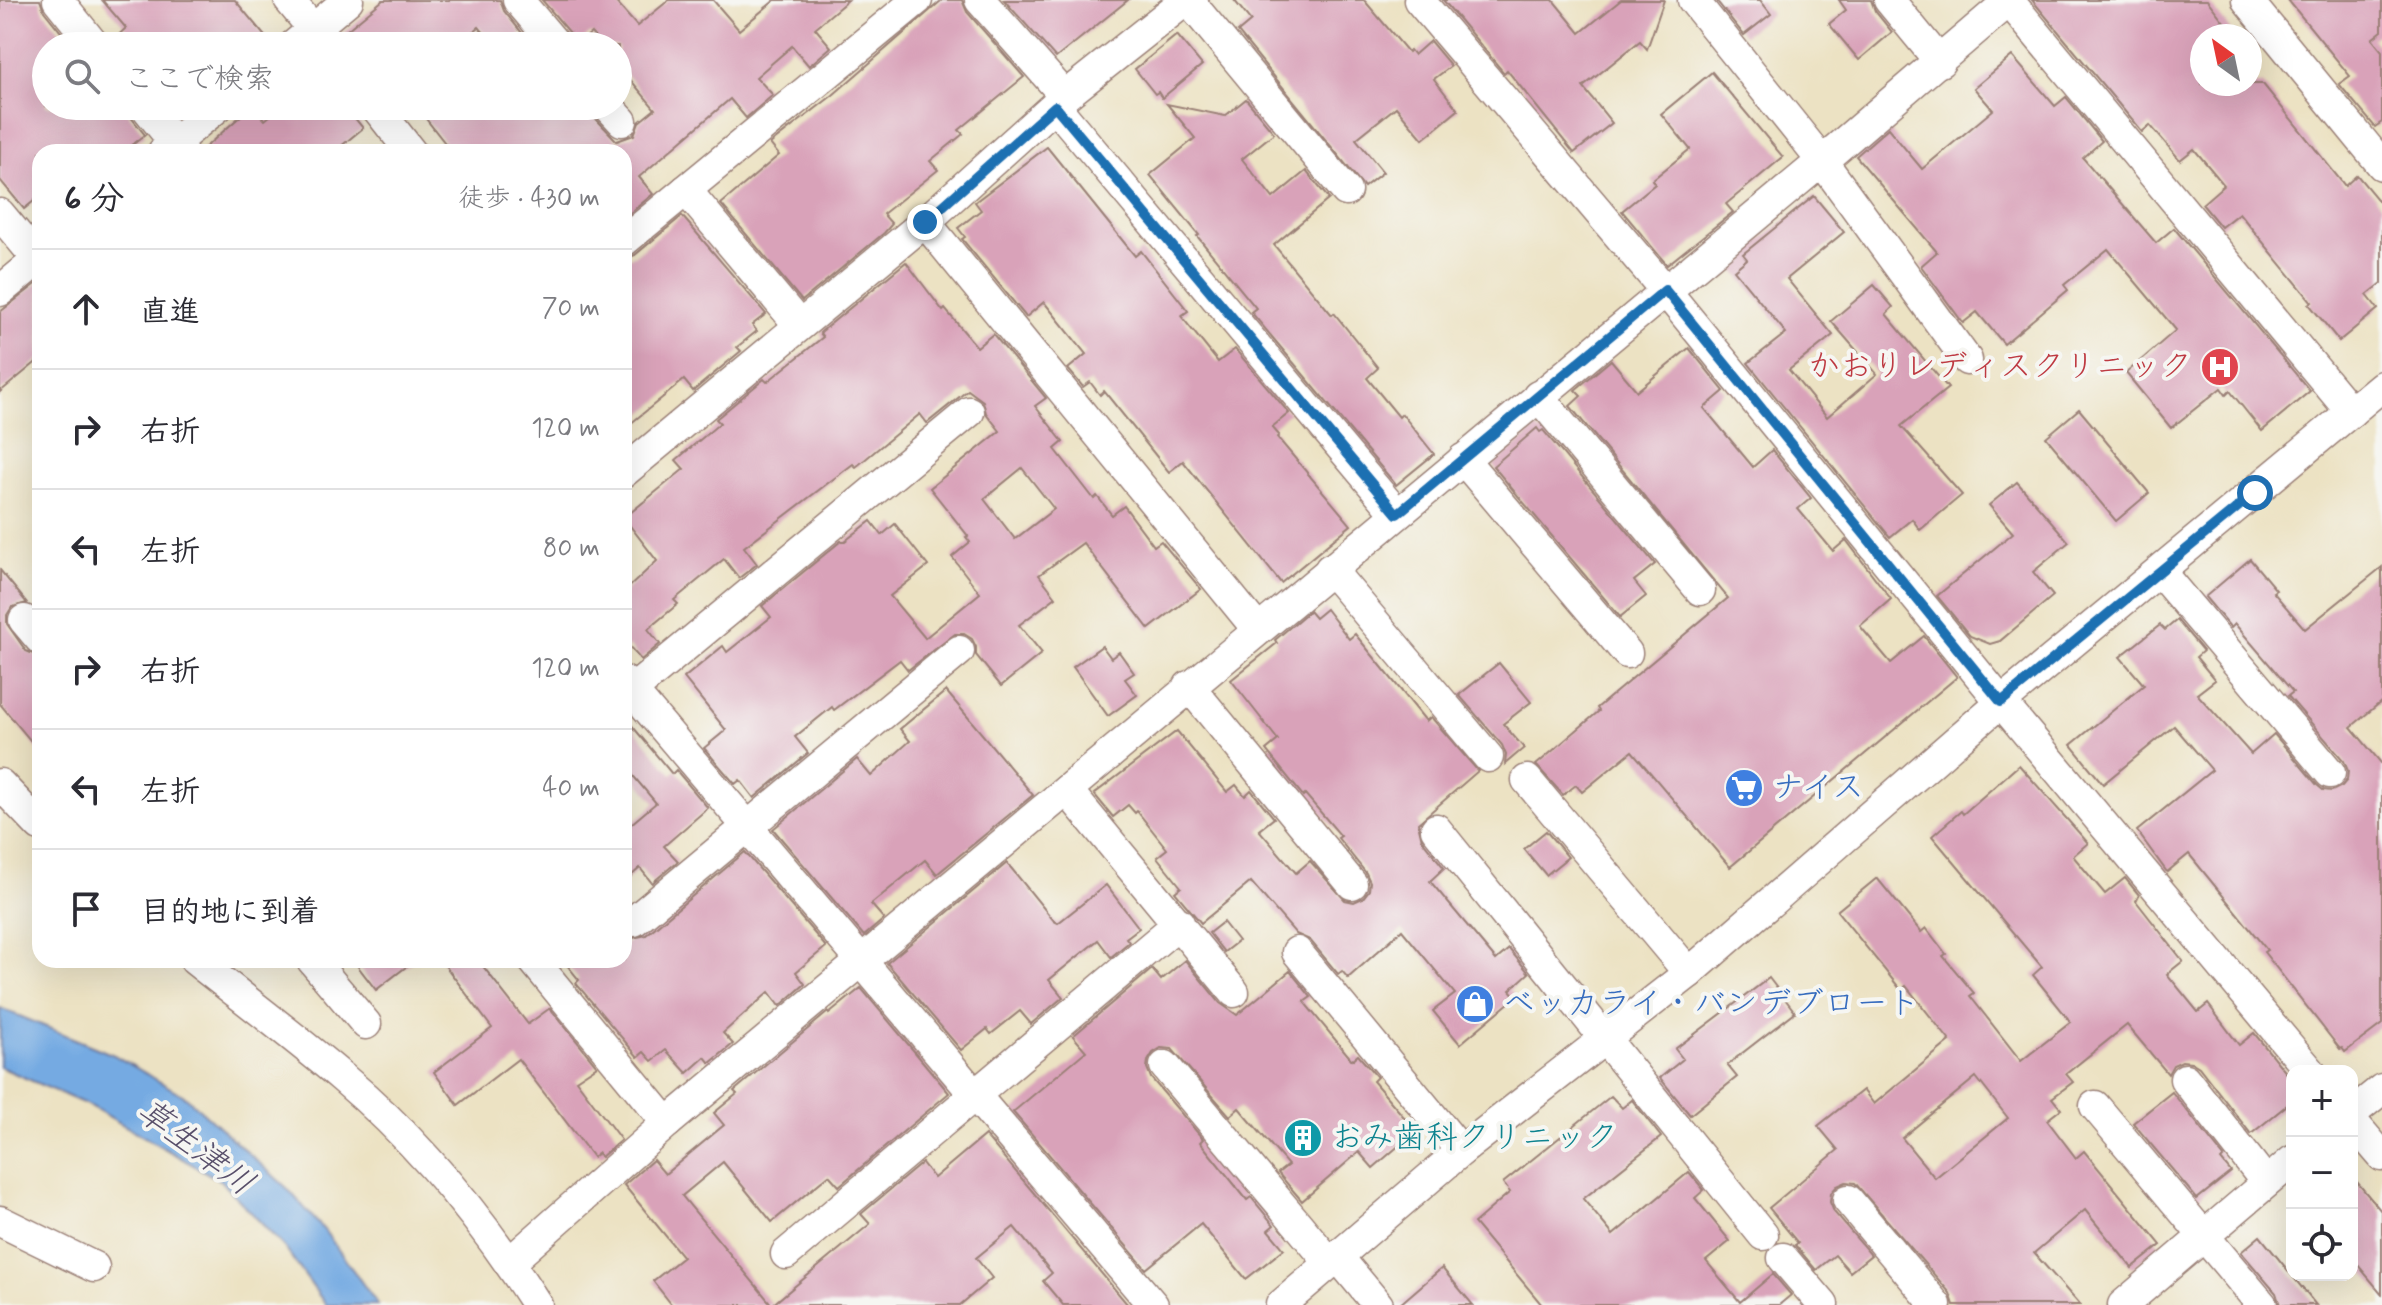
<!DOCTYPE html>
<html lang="ja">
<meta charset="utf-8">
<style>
:root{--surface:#fff;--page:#f7f7f7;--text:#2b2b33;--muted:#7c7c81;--line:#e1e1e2}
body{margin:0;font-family:Mynerve,"Klee One",sans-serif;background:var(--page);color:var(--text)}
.controls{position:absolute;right:24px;bottom:24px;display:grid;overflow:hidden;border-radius:16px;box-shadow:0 8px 32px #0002}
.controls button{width:72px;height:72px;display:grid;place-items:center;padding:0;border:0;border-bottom:2px solid var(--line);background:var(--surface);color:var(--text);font:40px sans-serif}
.compass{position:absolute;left:2190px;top:24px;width:72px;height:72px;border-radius:50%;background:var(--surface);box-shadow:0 8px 32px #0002;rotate:327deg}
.stop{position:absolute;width:24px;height:24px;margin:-18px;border:6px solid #1f6fb2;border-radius:50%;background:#fff}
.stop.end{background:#1f6fb2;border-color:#fff;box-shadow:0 2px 8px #0008}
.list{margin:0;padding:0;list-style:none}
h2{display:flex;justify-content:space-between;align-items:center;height:104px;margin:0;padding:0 32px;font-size:34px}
h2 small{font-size:26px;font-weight:400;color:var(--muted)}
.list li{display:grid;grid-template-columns:52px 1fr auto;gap:24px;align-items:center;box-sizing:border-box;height:120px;padding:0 32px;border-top:2px solid var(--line)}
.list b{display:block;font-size:30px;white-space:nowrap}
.list em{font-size:26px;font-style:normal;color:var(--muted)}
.icon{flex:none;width:44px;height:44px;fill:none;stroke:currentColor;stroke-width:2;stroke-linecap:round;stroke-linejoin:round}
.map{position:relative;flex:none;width:2382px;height:1305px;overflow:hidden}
.search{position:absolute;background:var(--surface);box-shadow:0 8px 32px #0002;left:32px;top:32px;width:600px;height:88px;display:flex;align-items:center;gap:20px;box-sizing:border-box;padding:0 28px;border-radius:44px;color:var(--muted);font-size:30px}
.panel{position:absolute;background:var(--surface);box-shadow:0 8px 32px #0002;left:32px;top:144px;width:600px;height:824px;border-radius:24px}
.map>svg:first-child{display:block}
.water{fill:#74aae2;stroke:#5f6486;stroke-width:2}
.building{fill:#d9a2b9;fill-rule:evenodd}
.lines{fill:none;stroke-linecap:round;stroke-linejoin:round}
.minor-casing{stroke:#9b8077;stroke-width:33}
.minor{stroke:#fff;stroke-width:30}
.route{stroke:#1f6fb2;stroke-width:10}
.labels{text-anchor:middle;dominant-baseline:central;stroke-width:8;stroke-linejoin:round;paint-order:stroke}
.health-label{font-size:32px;fill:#be3a42;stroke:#f6f6f2;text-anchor:end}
.shop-label{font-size:32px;fill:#366cbe;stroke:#f6f6f2;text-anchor:start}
.culture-label{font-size:32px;fill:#0d838f;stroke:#f6f6f2;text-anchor:start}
.water-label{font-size:34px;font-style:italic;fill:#59506b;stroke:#f6f6f2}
</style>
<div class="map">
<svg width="2382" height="1305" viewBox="0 0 2382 1305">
<rect width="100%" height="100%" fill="#f6f6f2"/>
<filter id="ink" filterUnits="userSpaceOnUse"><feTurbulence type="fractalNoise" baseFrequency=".0125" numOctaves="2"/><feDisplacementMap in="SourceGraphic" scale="16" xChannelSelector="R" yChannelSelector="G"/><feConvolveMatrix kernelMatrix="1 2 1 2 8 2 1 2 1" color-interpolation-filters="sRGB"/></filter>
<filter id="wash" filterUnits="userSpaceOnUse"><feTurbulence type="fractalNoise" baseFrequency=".006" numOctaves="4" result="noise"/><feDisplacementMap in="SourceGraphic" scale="32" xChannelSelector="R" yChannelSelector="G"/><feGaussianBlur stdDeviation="1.8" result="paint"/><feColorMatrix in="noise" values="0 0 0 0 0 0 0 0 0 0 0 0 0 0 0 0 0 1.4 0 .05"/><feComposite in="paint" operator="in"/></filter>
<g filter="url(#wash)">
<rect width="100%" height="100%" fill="#ece2c3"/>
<path class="water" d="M0,1008L114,1055L186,1097L287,1188L324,1230L378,1305H326L284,1247L221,1181L92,1107L0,1067Z"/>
<g id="blocks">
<g class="building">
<path d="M0,0H40L44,11L72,46H46V106H122L145,135L123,152H40V196L24,209L0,180Z"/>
<path d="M102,0H235L273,46H113L112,41L126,28Z"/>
<path d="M383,0H500L504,11L522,33L507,46H495L479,27L456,46H345L341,35Z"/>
<path d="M542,0H614L637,26L669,0H713L739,30L775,0H848L815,28L831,47L809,66L792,46L756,77L773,95L746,118L730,99L639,177L653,194L624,218V152H452L416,106H589L595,118L617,141L634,135L639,122L655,109L618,65V46H602L591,33L575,46L571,34Z"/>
<path d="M942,0H962L967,12L1024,77L959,130L963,134L930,161L938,170L883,214L892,224L884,233L802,301L721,204L779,155L770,144L833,95Z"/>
<path d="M1004,0H1128L1056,58Z"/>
<path d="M1234,0H1364L1408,52L1410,50L1414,55L1430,41L1451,66L1434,79L1458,110L1423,139L1396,107L1356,139L1383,172L1364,187L1238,32L1251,21Z"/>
<path d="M1443,0H1553L1580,33L1621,0H1664L1647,49L1640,41L1583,87L1612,123L1574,153L1507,70L1504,73Z"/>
<path d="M1716,0H1760L1771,14L1744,35Z"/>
<path d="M1839,0H1871L1875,11L1892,32L1859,60L1829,24L1846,10Z"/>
<path d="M2032,0H2207L2235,36H2202V84H2263L2345,186L2357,175L2382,205V283L2367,295L2378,309L2339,341L2309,304L2312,302L2239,213L2221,227L2202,204L2224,185L2194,149L2180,160L2150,125L2142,132Z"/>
<path d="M2288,0H2382V31L2372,39L2382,51V122L2375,127L2339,84L2350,76Z"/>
<path d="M1177,35L1202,65L1162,98L1158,92L1155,94L1135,69Z"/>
<path d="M2012,56L2055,106L2066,97L2102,141L2083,158L2156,243L2174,228L2310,391L2262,431L2230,391L2226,395L2221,388L2171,428L2126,373L2176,330L2108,249L2064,285L2068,290L2004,344L1977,312L1963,323L1921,266L1937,252L1856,156L1888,128L1922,169L1993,110L1974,88Z"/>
<path d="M1712,72L1783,157L1726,204L1733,212L1667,265L1622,211L1655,184L1652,180L1690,149L1661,114Z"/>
<path d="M1246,99L1274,133L1242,159L1273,198L1306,171L1329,199L1274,245L1332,315L1334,313L1378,368L1367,378L1399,417L1402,414L1434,454L1396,485L1251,312L1256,308L1197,236L1199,235L1150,175L1195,138L1167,104L1225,116Z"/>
<path d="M252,106L265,120L282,106H345L363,128L334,152H200Z"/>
<path d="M1047,147L1135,256L1141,251L1188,311L1181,316L1218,362L1235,349L1289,413L1272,427L1279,435L1277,437L1351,525L1281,583L1183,461L1169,472L1104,391L1100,395L1090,382L1083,387L1068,369L1086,354L1044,302L1026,317L962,239L965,237L958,228L981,210L975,202Z"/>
<path d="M1814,196L1844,232L1787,279L1833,335L1789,370L1827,417L1877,374L1831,321L1874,285L1893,307L1886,314L1948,388L1901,426L1962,495L1920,530L1912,519L1890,537L1748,363L1786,333L1734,270L1747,259L1743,254Z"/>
<path d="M682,216L766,314L752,325L757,331L737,347L741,351L693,391L684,380L624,429V259L635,255Z"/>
<path d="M906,262L943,311L945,309L977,347L993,334L1046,398L1035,406L1063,442L1055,449L1094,499L1097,496L1112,515L1124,506L1154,546L1161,541L1201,589L1149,629L1083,543L1039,575L1056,597L1019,625L1042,653L1001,686L976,655V647L972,639L964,634H955L908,670L900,660L834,710L832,707L795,737L808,753L754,798L740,780L735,784L704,748L726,730L684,678L723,646L727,652L771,617L762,606L841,541H845L871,521L882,535L895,524L928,566L890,596L925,638L980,593L952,557L970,542L966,537L968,536L930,488L1000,431L986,413L983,401L968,390L927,423L920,414L856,467L853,464L744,547L757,564L739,578L724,559L674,600L678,604L648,629L660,644L641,660L629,646L624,649V592L657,561L624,518L684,469L676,460L720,423L716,419L764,379L767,382L823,337L820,333L822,331ZM1022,468L1054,509L1015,539L984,499Z"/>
<path d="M40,281V359L0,392V312Z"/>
<path d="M1689,348L1724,391L1704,408L1753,467L1772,450L1811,498L1798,509L1833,551L1846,540L1891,599L1860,626L1891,663L1924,636L1957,677L1730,867L1632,751L1582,792L1576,785L1563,795L1536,765L1599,711L1597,708L1728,598L1570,406L1581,396L1575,390L1611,360L1637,391Z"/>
<path d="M2079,409L2149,493L2116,521L2046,437Z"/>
<path d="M1537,428L1540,432L1543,430L1655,564L1634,581L1646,596L1620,617L1493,466Z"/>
<path d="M2017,482L2069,542L2033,572L2053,596L2000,641L1990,644L1970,636L1937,596L2013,533L1989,505Z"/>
<path d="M2250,559L2276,590L2273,592L2305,629L2382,567V701L2351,727L2382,764V1024L2345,1052L2342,1048L2340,1049L2264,952L2267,950L2189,854L2167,872L2137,831L2212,770L2174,726L2103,784L2071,745L2144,685L2120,657L2160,625L2165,630L2177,620L2203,651L2196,657L2215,680L2197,694L2251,754L2274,734L2317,785L2323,790L2332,791L2342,786L2347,780L2348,771L2344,761L2288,696L2293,692L2235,624L2231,628L2205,597Z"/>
<path d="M0,570L27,603L12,607L7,615V624L26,651L40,657V752L0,704Z"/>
<path d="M1326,609L1349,639L1355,634L1426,721L1431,717L1478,771L1418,823L1422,840L1444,868L1430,881L1496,960L1509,949L1529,973L1510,990L1516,997L1460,1044L1433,1011L1455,994L1402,930L1348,978L1342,971L1338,974L1310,940L1296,934L1251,882L1201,923L1175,892L1181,887L1157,857L1167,849L1137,811L1135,813L1128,805L1113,817L1094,794L1177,731L1227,792L1236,785L1245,796L1251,790L1274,818L1259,830L1296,873L1310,861L1345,900L1354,902L1363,898L1369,890L1370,882L1366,873L1338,838L1341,836L1305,794L1303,796L1266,750L1278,740L1231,680L1277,643L1275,640L1309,611L1315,618Z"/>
<path d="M1102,646L1111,658L1119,652L1134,673L1125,679L1137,695L1108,716L1073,667Z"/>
<path d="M1499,663L1531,702L1503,724L1524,748L1505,764L1506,755L1502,745L1459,695Z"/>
<path d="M946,691L1033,795L937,874L925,860L871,904L884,919L864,936L773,829L857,759L871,776L910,741L900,729Z"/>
<path d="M624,716L672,774L676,770L708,808L664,846L678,861L652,883L640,868L624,882V830L656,803L624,765Z"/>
<path d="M2019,765L2088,843L2073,856L2105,894L2125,878L2139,895L2136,901L2183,961L2167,974L2198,1012L2208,1004L2239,1045L2254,1033L2292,1080V1101L2251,1134L2199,1067L2191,1062L2182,1061L2173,1065L2168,1074L2127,1025L2066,1074L2073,1082L2052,1098L2061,1109L2047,1120L2076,1158L2084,1151L2161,1245L2132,1268L2085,1210L2034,1253L2080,1305H1954L1950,1293L1855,1183L1846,1182L1837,1186L1831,1193L1830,1202L1834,1212L1871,1255L1850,1272L1835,1255L1816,1270L1795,1245L1798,1243L1769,1208L1838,1150L1818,1126L1863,1090L1874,1104L1950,1041L1906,986L1901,990L1837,911L1877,878L1921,932L1926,928L1946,954L1943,956L1974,993L1970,996L2021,1061L2071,1022L2033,975L2042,967L1932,836L1961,811L1963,814ZM1976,1077L2008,1118L1935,1178L1902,1138Z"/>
<path d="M1546,831L1568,857L1546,875L1524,849Z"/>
<path d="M745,852L826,947L796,972L805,984L780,1006L769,992L723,1033L733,1044L710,1063L705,1057L687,1073L666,1050L652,1061L644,1052L638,1057L579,987L576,983L579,980L563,960H624V946L633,938L646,935Z"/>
<path d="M1007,863L1054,921L1058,923L1106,885L1139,928L1126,938L1129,942L1111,957L1098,940L1049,980L1063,997L1031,1024L1020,1011L991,1034L987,1029L961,1050L887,963Z"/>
<path d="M1223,922L1238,941L1224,952L1209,933Z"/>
<path d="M353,960H415L376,990Z"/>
<path d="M441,960H478L528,1024L550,1008L597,1066L576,1080L621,1140L601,1157L598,1153L593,1157L518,1059L458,1105L434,1072L492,1028Z"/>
<path d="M1185,960L1220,1003L1237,1015L1290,971L1311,997L1304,1002L1352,1060L1358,1055L1377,1077L1373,1081L1416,1131L1373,1168L1359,1152L1302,1201L1278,1173L1288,1165L1239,1108L1230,1116L1172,1049L1161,1048L1153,1053L1148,1061L1147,1068L1151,1078L1203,1139L1200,1142L1247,1200L1251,1197L1274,1225L1268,1230L1284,1249L1246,1279L1201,1224L1146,1269L1013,1112L1086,1051L1073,1036L1152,969L1161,980Z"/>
<path d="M1769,978L1795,1012L1727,1065L1737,1077L1690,1115L1660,1078L1683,1059L1675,1049Z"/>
<path d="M861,988L949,1093L839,1186L829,1175L772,1222L723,1162L682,1196L772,1305L870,1224L861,1214L922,1163L934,1178L985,1135L1128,1305H1063L1043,1281L1052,1273L1014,1227L976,1258L992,1278L960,1305H672L653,1281L683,1257L624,1185L653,1160L665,1174L724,1125L714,1113L737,1094L734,1091L828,1012L829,1014Z"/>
<path d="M2172,1092L2224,1157L2221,1160L2231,1172L2197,1199L2133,1123Z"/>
<path d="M1611,1096L1622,1108L1632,1100L1661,1137L1583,1199L1613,1235L1689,1172L1704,1190L1695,1198L1730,1241L1706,1261L1740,1302L1773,1274L1791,1295L1779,1305H1542L1474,1223L1510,1192L1503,1183Z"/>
<path d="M2352,1176L2382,1212V1294L2352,1258Z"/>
<path d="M2260,1236L2316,1305H2280L2276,1293L2241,1252Z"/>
<path d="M1442,1268L1473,1305H1399Z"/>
</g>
</g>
</g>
<g filter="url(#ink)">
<use href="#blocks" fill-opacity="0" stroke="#9b8077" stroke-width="2"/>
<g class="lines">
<defs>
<g id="minor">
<path d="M58,0L95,46"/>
<path d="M289,0L327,46"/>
<path d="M518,0L557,46"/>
<path d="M980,0L1065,96"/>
<path d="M1188,0L1346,191"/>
<path d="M1419,0L1665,290L2001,702L2310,1071"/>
<path d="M1693,0L1822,161L1967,360"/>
<path d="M1889,0L1940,62"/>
<path d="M2247,0L2382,165"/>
<path d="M2009,1L2351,412"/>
<path d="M293,46L348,0"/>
<path d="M145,106L182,152"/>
<path d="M375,106L411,152"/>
<path d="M608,106L622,121"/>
<path d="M1055,106L1397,514"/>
<path d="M163,152L219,106"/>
<path d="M686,190L799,325"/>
<path d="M0,214L40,262"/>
<path d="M925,222L1258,630"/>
<path d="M624,241L917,0"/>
<path d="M0,291L40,258"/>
<path d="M1538,396L1700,590"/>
<path d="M1463,459L1627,653"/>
<path d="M624,472L925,222L1065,96L1186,0"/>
<path d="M1330,569L1488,757"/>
<path d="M2160,572L2330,773"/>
<path d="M24,620L40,639"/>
<path d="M624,681L1153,1305"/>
<path d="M1189,686L1352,884"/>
<path d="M624,697L969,412"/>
<path d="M1527,780L1689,973"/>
<path d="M0,784L40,826"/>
<path d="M1067,790L1234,992"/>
<path d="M1436,829L1763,1235"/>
<path d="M634,921L959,651"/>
<path d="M1297,952L1461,1151"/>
<path d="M195,960C244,999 295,1037 343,1078C419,1142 484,1222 537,1305"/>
<path d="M312,960L366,1024"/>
<path d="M533,960L667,1123"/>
<path d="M1165,1066L1330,1263"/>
<path d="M2185,1079L2266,1182"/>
<path d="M2095,1106L2262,1305"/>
<path d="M2352,1113L2382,1089"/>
<path d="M2352,1121L2382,1156"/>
<path d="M1848,1200L1936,1305"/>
<path d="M0,1221L94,1267"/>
<path d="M786,1254L1179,923"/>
<path d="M1338,1257L1378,1305"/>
<path d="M1783,1258L1823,1305"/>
<path d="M510,1262L667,1123L1822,161L2010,0"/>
<path d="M1281,1305L1461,1151L1689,973L2001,702L2382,386"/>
<path d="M2123,1305L2292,1161"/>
</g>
</defs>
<use href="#minor" class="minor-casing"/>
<use href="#minor" class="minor"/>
</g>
</g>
<g class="lines" filter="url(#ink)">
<path class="route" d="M925,222L1055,106L1397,514L1665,290L2001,702L2255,493"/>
</g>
<defs>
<symbol id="hospital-disc" viewBox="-11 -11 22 22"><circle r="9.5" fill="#e0444e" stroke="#f6f6f2"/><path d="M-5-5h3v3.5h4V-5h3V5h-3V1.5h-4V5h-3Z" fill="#fff"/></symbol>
<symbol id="supermarket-disc" viewBox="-11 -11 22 22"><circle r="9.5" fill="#3f7fe0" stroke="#f6f6f2"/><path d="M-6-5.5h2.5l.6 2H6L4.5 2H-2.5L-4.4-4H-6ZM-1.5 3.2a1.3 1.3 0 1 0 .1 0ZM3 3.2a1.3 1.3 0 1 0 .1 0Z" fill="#fff"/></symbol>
<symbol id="shop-disc" viewBox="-11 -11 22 22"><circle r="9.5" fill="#3f7fe0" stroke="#f6f6f2"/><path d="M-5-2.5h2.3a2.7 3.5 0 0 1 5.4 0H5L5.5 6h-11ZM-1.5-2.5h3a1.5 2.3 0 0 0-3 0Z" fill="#fff"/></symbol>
<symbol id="building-disc" viewBox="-11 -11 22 22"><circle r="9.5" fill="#0f9aa8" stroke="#f6f6f2"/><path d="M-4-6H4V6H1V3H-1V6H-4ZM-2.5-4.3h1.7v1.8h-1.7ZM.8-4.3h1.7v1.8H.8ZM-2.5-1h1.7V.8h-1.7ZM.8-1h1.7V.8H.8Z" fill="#fff"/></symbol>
</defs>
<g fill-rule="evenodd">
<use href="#hospital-disc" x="2198" y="345" width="44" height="44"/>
<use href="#supermarket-disc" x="1722" y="766" width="44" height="44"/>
<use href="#shop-disc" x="1453" y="982" width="44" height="44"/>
<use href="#building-disc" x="1281" y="1116" width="44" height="44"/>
</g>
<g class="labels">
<g class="health-label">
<text x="2192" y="367">かおりレディスクリニック</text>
</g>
<g class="shop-label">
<text x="1772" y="788">ナイス</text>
<text x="1503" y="1004">ベッカライ・バンデブロート</text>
</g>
<g class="culture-label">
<text x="1331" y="1138">おみ歯科クリニック</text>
</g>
<g class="water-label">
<text transform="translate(195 1148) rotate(37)">草生津川</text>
</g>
</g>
</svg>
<div class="controls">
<button>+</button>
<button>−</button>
<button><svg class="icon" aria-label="locate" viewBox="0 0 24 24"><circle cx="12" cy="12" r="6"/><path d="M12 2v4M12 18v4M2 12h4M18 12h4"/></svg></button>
</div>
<svg class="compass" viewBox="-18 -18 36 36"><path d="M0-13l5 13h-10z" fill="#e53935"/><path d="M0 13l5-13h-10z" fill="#7c7c81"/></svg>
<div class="stop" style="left:2255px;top:493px"></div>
<div class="stop end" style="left:925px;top:222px"></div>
<div class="search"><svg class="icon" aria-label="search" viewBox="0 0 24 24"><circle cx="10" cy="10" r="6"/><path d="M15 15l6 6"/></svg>ここで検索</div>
<section class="panel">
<h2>6 分<small>徒歩 · 430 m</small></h2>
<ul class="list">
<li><svg class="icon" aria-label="ahead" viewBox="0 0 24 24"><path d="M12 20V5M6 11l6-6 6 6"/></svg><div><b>直進</b></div><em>70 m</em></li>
<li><svg class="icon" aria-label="right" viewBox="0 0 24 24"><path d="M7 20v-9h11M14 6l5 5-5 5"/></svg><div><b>右折</b></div><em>120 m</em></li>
<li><svg class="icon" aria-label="left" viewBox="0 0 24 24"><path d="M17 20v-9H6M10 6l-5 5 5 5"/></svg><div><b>左折</b></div><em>80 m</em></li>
<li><svg class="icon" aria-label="right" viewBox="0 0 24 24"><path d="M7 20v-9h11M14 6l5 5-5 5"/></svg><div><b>右折</b></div><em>120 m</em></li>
<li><svg class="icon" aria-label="left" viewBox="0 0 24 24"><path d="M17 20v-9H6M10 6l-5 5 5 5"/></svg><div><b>左折</b></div><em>40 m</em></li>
<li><svg class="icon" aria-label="arrive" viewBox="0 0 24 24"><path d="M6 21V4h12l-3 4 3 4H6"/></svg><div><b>目的地に到着</b></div></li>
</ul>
</section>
</div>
